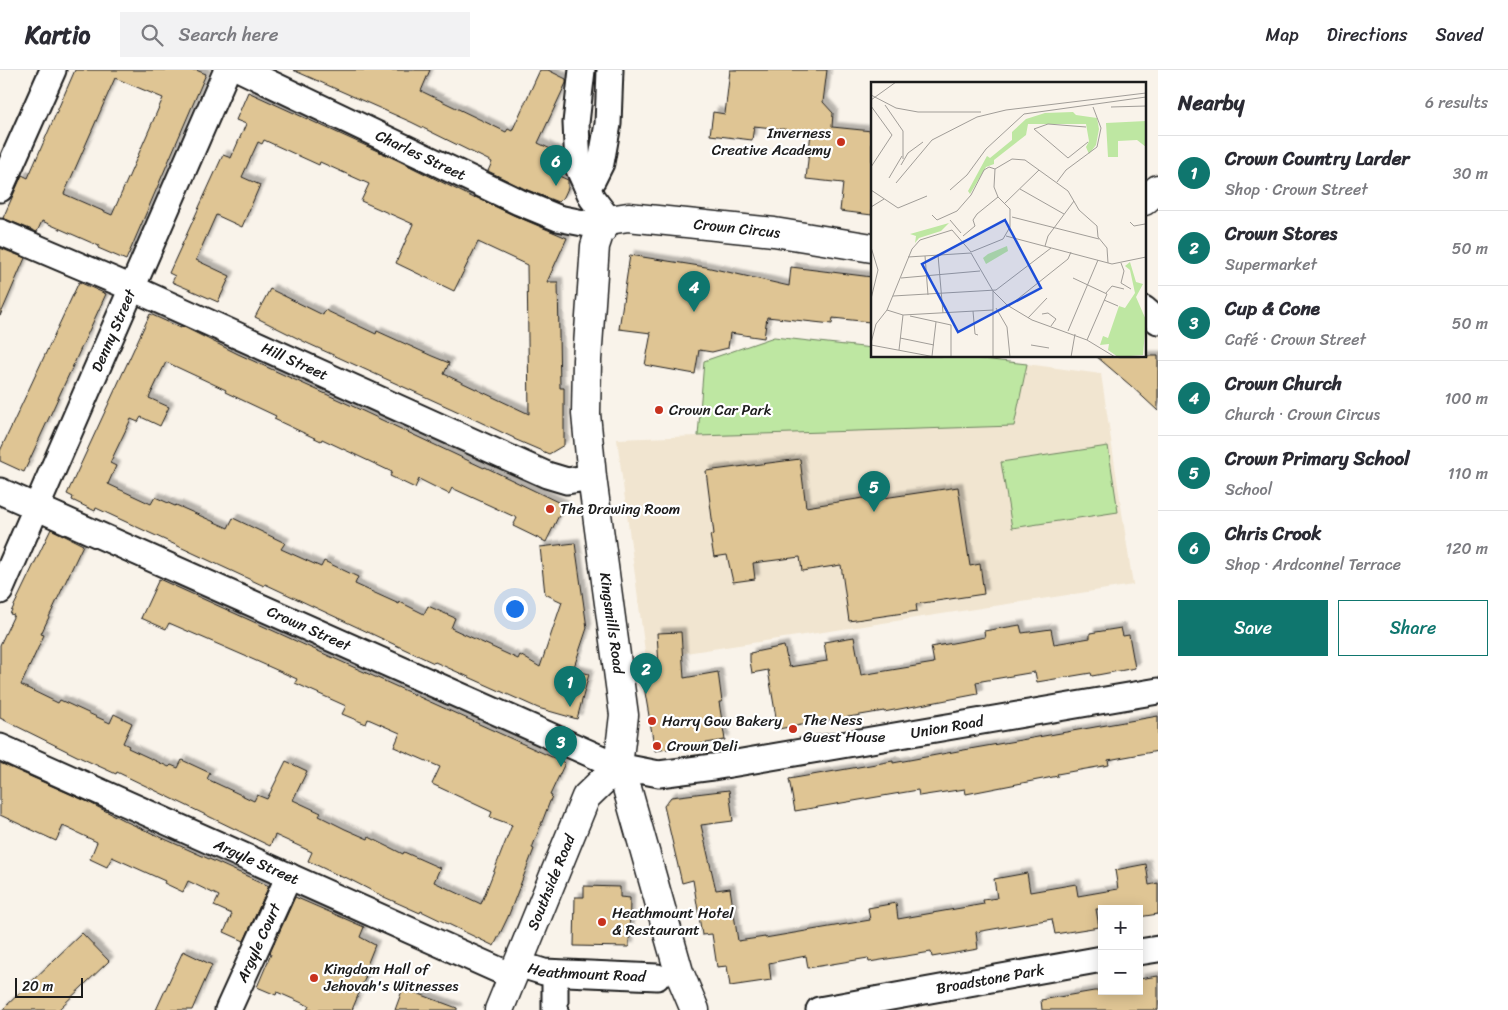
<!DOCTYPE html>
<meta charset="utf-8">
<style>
:root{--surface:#fff;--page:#f2f2f3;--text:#2b2b33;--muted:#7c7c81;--line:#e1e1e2;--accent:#0f766e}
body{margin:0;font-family:Sriracha,sans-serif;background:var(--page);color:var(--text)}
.controls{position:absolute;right:15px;bottom:15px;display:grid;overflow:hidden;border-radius:0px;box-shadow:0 2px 12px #0003}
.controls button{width:45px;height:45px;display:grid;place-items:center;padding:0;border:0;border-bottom:1px solid var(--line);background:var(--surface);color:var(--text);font:25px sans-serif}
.scale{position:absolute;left:15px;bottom:12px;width:68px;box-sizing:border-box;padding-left:5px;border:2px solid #1c1c1c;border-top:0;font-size:14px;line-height:18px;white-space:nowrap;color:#1c1c1c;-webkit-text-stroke:4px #fff;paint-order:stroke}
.you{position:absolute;left:514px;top:538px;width:18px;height:18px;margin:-12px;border:4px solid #fff;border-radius:50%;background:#1a73e8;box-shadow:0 0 0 8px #1a73e833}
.badge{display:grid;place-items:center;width:32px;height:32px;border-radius:50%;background:var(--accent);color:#fff;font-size:16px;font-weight:700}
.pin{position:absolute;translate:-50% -41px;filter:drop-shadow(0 1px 2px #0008)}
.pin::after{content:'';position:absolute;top:26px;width:18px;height:15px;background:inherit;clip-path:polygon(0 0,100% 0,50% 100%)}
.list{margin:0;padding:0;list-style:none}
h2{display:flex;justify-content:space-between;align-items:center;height:65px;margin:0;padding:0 20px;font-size:21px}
h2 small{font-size:16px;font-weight:400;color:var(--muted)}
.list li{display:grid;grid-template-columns:32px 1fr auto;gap:15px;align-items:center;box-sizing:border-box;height:75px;padding:0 20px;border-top:1px solid var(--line)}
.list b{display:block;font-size:19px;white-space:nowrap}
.list p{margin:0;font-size:16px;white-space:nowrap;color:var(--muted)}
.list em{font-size:16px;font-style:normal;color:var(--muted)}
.actions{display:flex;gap:10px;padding:15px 20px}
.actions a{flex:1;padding:11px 0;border:1px solid var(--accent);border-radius:0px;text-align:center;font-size:18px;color:var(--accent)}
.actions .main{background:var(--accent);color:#fff}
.icon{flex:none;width:28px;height:28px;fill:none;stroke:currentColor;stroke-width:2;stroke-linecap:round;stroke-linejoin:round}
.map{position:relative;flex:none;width:1158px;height:940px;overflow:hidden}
header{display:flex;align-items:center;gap:30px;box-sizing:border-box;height:70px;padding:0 25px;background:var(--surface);border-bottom:1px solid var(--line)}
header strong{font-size:24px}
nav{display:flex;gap:28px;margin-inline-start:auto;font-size:18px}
.search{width:350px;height:45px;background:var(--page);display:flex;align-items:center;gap:12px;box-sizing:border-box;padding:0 18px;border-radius:0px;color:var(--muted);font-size:19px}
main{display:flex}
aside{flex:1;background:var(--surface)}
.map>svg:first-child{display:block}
.built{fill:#f1e5d0}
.grass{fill:#bee7a2;stroke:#6d825f}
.building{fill:#dfc594;stroke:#1c1c1c;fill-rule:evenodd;filter:url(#shadow)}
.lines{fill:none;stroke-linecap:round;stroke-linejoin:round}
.minor-casing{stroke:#1c1c1c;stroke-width:29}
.tertiary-casing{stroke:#1c1c1c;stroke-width:31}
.minor{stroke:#fff;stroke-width:25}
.tertiary{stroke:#fff;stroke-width:28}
.poi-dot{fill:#c8321e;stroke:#fff;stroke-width:2}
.labels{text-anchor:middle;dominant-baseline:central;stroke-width:4.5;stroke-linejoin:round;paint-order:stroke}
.poi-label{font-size:15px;fill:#1c1c1c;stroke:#fff;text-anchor:start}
.street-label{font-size:15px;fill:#1c1c1c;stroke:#fff}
.inset-road{fill:none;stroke:#a19d98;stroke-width:1}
.view{fill:#1d4ed8;fill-opacity:0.15;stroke:#1d4ed8;stroke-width:2.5}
.inset-edge{fill:none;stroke:#1c1c1c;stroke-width:2.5}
</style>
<header>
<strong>Kartio</strong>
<div class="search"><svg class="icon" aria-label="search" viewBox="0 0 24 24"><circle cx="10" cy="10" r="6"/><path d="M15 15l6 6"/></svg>Search here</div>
<nav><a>Map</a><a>Directions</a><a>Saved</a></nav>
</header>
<main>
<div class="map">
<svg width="1158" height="940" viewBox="0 0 1158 940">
<defs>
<filter id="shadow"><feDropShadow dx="4.5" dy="-4.5" stdDeviation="1" flood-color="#0004"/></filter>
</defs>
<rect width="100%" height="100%" fill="#f9f3ea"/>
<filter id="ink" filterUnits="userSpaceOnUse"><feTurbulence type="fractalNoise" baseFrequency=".02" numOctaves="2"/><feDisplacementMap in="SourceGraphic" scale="10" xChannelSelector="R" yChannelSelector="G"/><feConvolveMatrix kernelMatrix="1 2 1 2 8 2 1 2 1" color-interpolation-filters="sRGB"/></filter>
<g filter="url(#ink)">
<path class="built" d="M774,267L872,278V286H955L1027,294L1101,304L1133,515L646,589L617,369L698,366L704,291Z"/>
<g class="grass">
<path d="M774,267L872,278V286H955L1027,294L1014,356L698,366L704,291Z"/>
<path d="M1108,376L1118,442L1012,458L1001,392Z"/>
</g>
<g class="building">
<path d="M75,0H196L206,4L126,190L98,178L99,176L42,151L37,162L3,148L22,105L28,108ZM115,8L163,28L112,145L64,124Z"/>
<path d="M293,0H430L421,21L506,62L508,59L512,61L540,0H548L566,9V13L538,73L563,85L564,97L559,106L568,110V118L564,127L558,132L525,119L488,101L492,92L411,52Z"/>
<path d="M730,0H827L823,32L833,43L832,57L872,61V145L840,141L843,113L806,109L811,62L754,56L752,70L710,65L713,42L725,44Z"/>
<path d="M248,22L395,89L474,128L475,127L513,145L567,168L547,212H558L560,318H564V375L549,384L514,369V368L461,343L309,274L255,247L270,219L323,245L325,240L376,264L377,261L432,286L449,293L444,304L529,344L527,195L478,172L454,221L396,193L413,154L361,131L369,114L320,92L319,95L264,70L262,74L258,72L242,107L260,115L242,157L216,145L196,190L230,206L218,232L172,212L175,206L169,203L223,85L231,88L246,54L236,50Z"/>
<path d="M0,178L25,188L0,246Z"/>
<path d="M630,185L706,197L789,216L791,197L872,207V242L870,252L833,248L832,254L767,247L764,268L730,263L728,278L712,282L699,280L695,304L645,295L651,263L619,259Z"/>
<path d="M79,212L106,224L24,402L0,391V381Z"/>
<path d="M150,244L181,258L182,256L238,284L350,335L484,398L485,397L564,435L546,472L513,456L517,448L452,418L449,424L419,409L415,418L390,406L392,402L322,369L321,371L274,349L276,346L225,322L226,320L166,292L149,328L169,337L160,356L141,347L138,352L131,349L110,393L116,396L108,414L151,434L155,427L175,436L176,435L228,458L233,448L285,473L281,479L321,497L324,491L358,507L355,514L399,534L400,532L424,544L428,536L455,548L451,558L518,589L520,585L540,597L562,532L545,524L540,477L575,473L587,558L573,600L589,604L577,649L538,638L435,592L434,593L265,514L264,516L96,438L95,441L72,430L73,427L67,424Z"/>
<path d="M1096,286H1158V341L1130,315Z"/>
<path d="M800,389L806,437L870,427V430L958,417L970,496L980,494L984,524L916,534L917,541L849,551L841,495L802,501L800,487L753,493L755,509L733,512L727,485L714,487L710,465L714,464L706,401Z"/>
<path d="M51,459L83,475L41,564L44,565L21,615L58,633L60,630L110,653L114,644L132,653L123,673L129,676L128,678L169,697L171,695L178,698L182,690L210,703L207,709L254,731L257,725L267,729L286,691L307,701L293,730L321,743L319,746L345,759L368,769L369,767L403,784L404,782L440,798L434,812L481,834L512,755L490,747L492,742L432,714L440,697L394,677L400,663L368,649L366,654L342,644L346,636L295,613L297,609L245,586L169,553L166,559L141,548L159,509L565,693L550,725L552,726L532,778L534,779L508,847L494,876L421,841L420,843L384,827L345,807L344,808L308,791L312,782L275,765L270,776L117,702L116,704L81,688L0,648V575L14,545L10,544Z"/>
<path d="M1020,555L1022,563L1051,559L1054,574L1090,568V563L1121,558L1123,566L1129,565L1135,598L1092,606L1091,603L1037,612L1035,602L976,612L978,624L884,642V641L778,659L768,600L752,603L750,591V583L784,576L789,597L827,591L824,572L854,567L861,605L934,593L931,577L985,567L984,561Z"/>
<path d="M681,562L684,608L718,602L722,632H719L725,670L655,681L641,599L659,596L657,563Z"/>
<path d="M1158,646V681L1108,690L1109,695L1057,704L1058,706L966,724L965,719L919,726L918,720L795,741L789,709L893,691V693L958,681Z"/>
<path d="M0,693L88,732L127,752L269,816L244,871L224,862L232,844L214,836L219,826L188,811L183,822L164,813L165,811L112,787L107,797L90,789L97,772L63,756L56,771L0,745Z"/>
<path d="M729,720L733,751L701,755L716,820L730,818L738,871L765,867V868L870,850L868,838L896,833L898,849L984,834L983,830L997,828L994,809L1027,803L1030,822L1076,814L1078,826L1118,819L1115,800L1146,794L1149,815L1158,813V844L1139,847V839H1096L1099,857L1055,864L1052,849L976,862L978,879L932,887L931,882L869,892L868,888L808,898L806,886L769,893L771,910L730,916L727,896L717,897L712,864L702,865L693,810L682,813L664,736L671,727Z"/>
<path d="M584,816L620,817V827L630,828L629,877L574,876L575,827H584Z"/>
<path d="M295,827L364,857L360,867L375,875L363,905L366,906L352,940H307L309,936L277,922L276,925L257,917L271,884L270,883Z"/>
<path d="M82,863L109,891L58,940H2Z"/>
<path d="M183,881L212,895L198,926L192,940H156Z"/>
<path d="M1158,906V940H1042L1041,930L1094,921H1139V909Z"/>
<path d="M403,918L457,938V940H395Z"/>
</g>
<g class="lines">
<defs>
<g id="minor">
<path id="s1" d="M242,0L519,132L558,148L603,157"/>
<path d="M582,0L576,53L578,97L592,128L609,150"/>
<path d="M587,117L593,109L601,93L608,54L610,0"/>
<path d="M0,119L53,0"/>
<path id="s2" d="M0,162L132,218L547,405L567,411L592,407"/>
<path d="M1144,239L1158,251"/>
<path id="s3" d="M0,421L618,696L659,704L713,697L1158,621"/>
<path id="s4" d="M0,521L227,0"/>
<path id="s5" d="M0,677L512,906"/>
<path d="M1139,882L1158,879"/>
<path id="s6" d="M518,894L544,902L657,907"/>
<path d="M555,903V940"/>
<path id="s7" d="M228,940L289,806"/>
<path id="s8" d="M819,940L1102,889"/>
</g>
<g id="tertiary">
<path d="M1144,131L1158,119"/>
<path id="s9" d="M499,940L586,727L618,696"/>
<path id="s10" d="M695,940L679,902L625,711L618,696L624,645L592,407L586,344L587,290L595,176L599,164L609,150L628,147L774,162L872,178"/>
</g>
</defs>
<use href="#minor" class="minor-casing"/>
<use href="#tertiary" class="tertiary-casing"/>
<use href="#minor" class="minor"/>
<use href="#tertiary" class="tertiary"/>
</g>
</g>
<g class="poi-dot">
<circle cx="841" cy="72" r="5"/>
<circle cx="659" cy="340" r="5"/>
<circle cx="550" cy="439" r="5"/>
<circle cx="652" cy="651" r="5"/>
<circle cx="793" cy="659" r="5"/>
<circle cx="657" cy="676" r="5"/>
<circle cx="602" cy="852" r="5"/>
<circle cx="314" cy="908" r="5"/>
</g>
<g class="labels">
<g class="poi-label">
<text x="831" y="63" text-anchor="end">Inverness<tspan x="831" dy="17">Creative Academy</tspan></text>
<text x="669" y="340">Crown Car Park</text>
<text x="560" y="439">The Drawing Room</text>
<text x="803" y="650">The Ness<tspan x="803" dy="17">Guest House</tspan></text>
<text x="662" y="651">Harry Gow Bakery</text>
<text x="667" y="676">Crown Deli</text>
<text x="612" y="843">Heathmount Hotel<tspan x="612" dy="17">&amp; Restaurant</tspan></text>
<text x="324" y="899">Kingdom Hall of<tspan x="324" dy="17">Jehovah's Witnesses</tspan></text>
</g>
<g class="street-label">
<text stroke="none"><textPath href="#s1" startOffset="198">Charles Street</textPath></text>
<text stroke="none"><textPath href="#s10" startOffset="938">Crown Circus</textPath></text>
<text stroke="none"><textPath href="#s4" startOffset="284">Denny Street</textPath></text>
<text stroke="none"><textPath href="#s2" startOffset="322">Hill Street</textPath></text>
<text transform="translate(612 553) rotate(82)">Kingsmills Road</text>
<text stroke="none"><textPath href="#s3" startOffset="338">Crown Street</textPath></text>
<text stroke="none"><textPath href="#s3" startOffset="1010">Union Road</textPath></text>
<text stroke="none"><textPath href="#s5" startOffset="281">Argyle Street</textPath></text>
<text stroke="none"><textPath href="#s9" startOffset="138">Southside Road</textPath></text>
<text stroke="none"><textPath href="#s7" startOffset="74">Argyle Court</textPath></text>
<text stroke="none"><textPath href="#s6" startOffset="70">Heathmount Road</textPath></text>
<text stroke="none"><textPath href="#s8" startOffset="174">Broadstone Park</textPath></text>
</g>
</g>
<g transform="translate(871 12)">
<rect width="275" height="275" fill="#f9f3ea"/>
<path d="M275,39V65L266,58L247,59V75H237L235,41ZM136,164L137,169L115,182L112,176L117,172Z" fill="#bee7a2"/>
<path d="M202,30L205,33L226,36L228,47L225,63L218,72L215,65L218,59L215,42H157L155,53L123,78V82L115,85L99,112L97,109L116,74L119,76L141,58V50L155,37L174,31ZM78,141L70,149L48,156L44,161L45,154L39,152ZM259,180L265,200L272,202L265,215L275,238L272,273L247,275L237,268L238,262L229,263L232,254L237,256L248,224L254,226L264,211L259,188L254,184Z" fill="#bee7a2"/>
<path class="inset-road" d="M0,13L25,26L47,30H110M0,18L25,0M14,23L32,49V77M0,24L21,53L0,85M240,25L275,24M197,76L163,47L177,42L215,45M197,76L217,60M30,83L37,71L52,60M124,87L141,77L154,78L197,109L208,128L226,144L227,155L236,166L237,181M18,96L31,74M186,100L195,88L226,65L230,46L222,25M25,101L61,58L106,35L135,28L275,11M149,107L193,132M0,108L27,126L56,114M79,108L96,93L115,67L153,32L275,15M134,121L168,88M0,125L13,117M61,133L66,138L86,129L100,113L113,88L118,85L124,87M141,135L228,157M79,138L90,151M259,140L263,144L274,142M92,154L104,144L102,138L106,132L127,115M135,154L241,182L275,175M174,164L177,154L203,119M0,165L7,188L0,217M100,170L132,157L139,145V127L127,115L123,105L124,87M100,171L122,209L136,223L161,238L216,258L244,275M67,173L72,231M54,174L57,213M37,175L100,171M250,181L253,189L250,201L260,207M30,196L109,189M202,196L236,212L216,258M122,209V275M235,211L241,204L253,207M22,214L125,208L180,166M233,218L247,224M138,224L197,177L200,170M125,226L136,245L139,275M16,228L32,233L122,228M102,229L104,252L107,253M171,232L177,231L185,237L180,244M39,234L80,243V275M157,236L176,216M197,249L227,178M29,256L63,263M0,261L5,242L16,228L41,167L49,158L81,148L100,170M0,263L64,275M160,263L178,266M28,268L32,233M61,274L65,240M200,275L204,252"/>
<path class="view" d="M134,138L170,206L87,250L51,182Z"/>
<rect width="275" height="275" class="inset-edge"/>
</g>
</svg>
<div class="controls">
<button>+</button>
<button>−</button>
</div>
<div class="scale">20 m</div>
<div class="you"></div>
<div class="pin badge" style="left:570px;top:637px">1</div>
<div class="pin badge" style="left:646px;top:624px">2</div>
<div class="pin badge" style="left:561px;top:697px">3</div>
<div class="pin badge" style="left:694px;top:242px">4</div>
<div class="pin badge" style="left:874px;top:442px">5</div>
<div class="pin badge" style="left:556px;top:116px">6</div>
</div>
<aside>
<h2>Nearby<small>6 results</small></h2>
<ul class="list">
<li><span class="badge">1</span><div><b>Crown Country Larder</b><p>Shop · Crown Street</p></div><em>30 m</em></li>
<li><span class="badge">2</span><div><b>Crown Stores</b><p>Supermarket</p></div><em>50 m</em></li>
<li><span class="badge">3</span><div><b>Cup &amp; Cone</b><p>Café · Crown Street</p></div><em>50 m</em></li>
<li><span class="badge">4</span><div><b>Crown Church</b><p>Church · Crown Circus</p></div><em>100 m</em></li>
<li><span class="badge">5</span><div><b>Crown Primary School</b><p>School</p></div><em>110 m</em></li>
<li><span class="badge">6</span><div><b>Chris Crook</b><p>Shop · Ardconnel Terrace</p></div><em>120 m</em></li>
</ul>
<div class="actions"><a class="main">Save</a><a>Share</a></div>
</aside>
</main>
